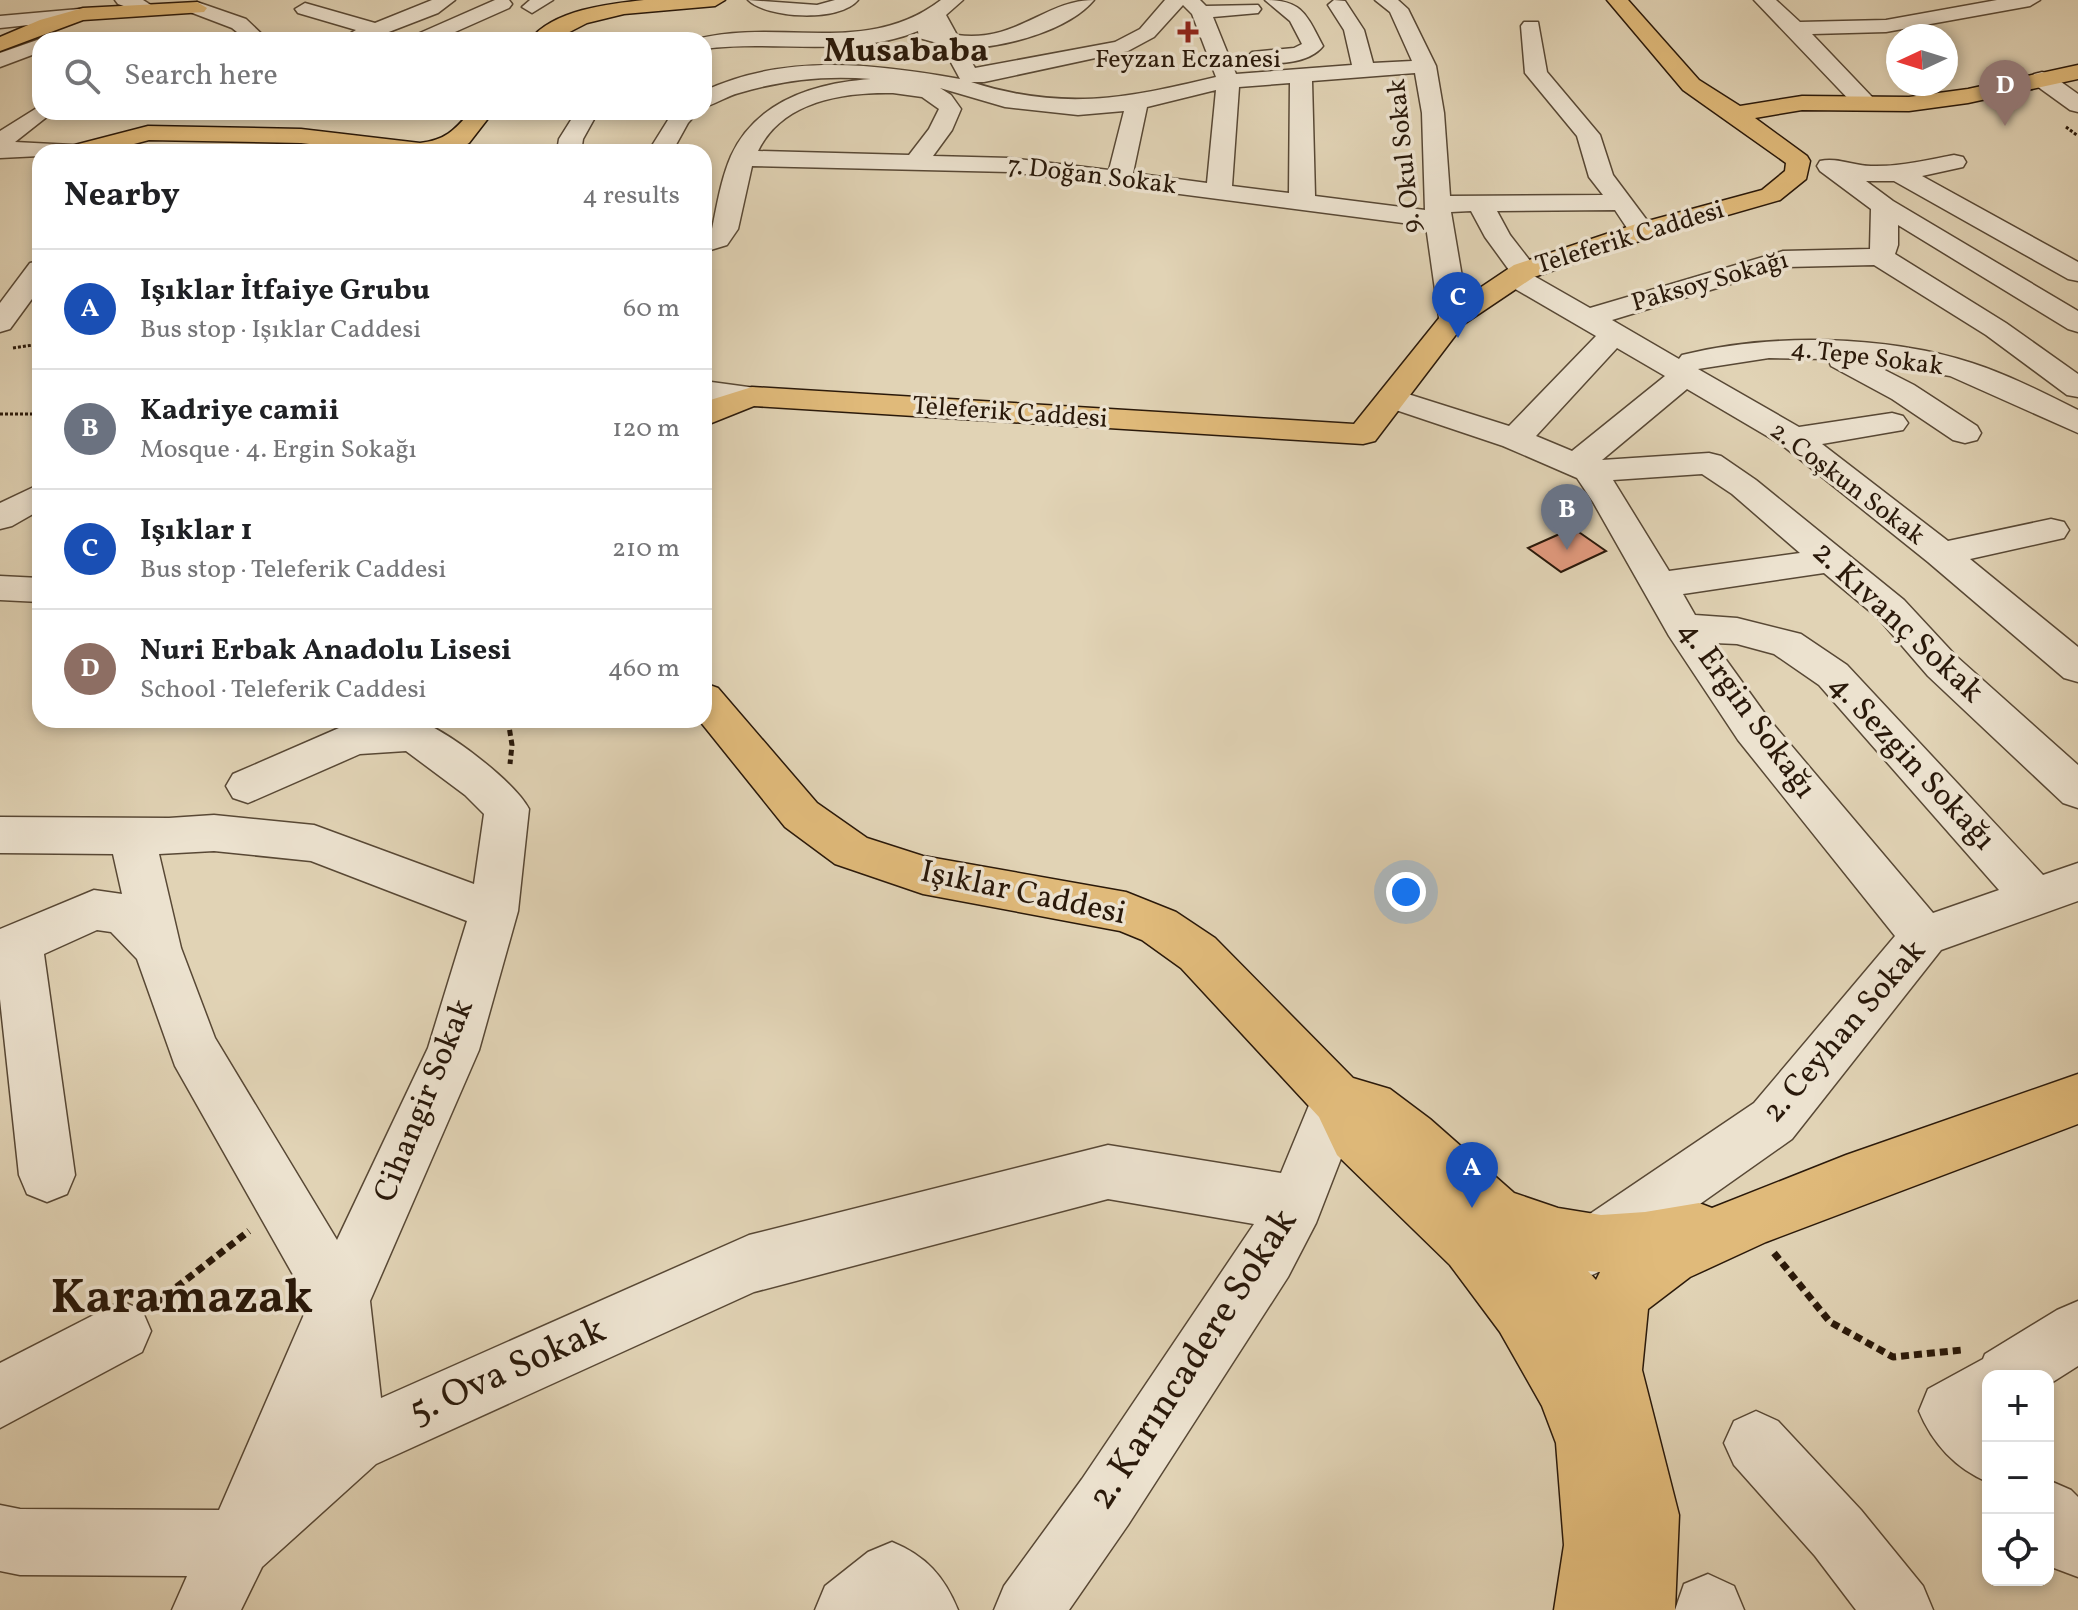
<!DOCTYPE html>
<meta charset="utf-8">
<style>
:root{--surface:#fff;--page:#f2f2f2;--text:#202124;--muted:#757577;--line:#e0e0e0;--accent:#0b8043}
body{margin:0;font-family:Vollkorn,serif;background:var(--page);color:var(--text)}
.controls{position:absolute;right:24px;bottom:24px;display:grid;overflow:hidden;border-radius:16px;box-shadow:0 4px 12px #0003}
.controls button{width:72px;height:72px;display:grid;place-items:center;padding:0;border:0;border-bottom:2px solid var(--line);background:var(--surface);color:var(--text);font:40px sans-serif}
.compass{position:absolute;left:1886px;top:24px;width:72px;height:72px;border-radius:50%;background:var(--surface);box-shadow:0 4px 12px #0003;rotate:266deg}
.you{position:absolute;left:1406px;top:892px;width:28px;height:28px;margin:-20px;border:6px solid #fff;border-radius:50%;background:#1a73e8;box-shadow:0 0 0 12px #1a73e833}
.badge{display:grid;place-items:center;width:52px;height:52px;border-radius:50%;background:var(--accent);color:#fff;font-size:26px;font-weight:700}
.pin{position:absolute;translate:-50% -66px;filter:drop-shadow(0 2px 4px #0008)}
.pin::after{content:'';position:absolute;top:42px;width:28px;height:24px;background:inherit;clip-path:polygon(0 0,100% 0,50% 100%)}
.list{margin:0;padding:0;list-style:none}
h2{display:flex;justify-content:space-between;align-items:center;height:104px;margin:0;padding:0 32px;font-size:34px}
h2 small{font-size:26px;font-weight:400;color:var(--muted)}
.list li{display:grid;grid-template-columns:52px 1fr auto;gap:24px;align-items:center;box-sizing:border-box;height:120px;padding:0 32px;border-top:2px solid var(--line)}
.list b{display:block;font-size:30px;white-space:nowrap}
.list p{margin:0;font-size:26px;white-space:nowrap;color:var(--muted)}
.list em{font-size:26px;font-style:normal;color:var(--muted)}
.icon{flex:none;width:44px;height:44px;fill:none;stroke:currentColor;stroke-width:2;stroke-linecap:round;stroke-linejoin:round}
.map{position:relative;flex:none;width:2078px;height:1610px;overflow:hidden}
.search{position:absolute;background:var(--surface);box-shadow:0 4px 12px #0003;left:32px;top:32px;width:680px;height:88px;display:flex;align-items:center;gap:20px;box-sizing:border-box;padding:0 28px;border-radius:24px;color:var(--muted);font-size:30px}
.panel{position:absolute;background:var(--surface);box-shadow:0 4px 12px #0003;left:32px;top:144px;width:680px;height:584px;border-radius:24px}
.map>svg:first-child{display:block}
.building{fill:#e29a7e;stroke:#2a190a;stroke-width:2}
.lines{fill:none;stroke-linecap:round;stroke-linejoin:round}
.minor-casing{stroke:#584835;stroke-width:3}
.major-casing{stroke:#2a190a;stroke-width:3}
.path-far2{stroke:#2a190a;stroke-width:3;stroke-dasharray:3 2;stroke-linecap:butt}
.path-far1{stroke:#2a190a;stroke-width:5;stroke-dasharray:6 4;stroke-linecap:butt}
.path{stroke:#2a190a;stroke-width:7;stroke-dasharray:8 5;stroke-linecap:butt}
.minor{fill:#ece2cf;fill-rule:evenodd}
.major{fill:#e0ba7a;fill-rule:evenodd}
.poi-dot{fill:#8f2418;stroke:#ece2cf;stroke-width:3}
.labels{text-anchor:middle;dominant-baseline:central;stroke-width:7;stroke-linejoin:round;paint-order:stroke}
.far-poi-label{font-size:26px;fill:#2a190a;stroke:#ece2cf}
.far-street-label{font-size:26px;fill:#2a190a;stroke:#ece2cf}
.street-label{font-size:32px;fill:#2a190a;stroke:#ece2cf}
.far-district-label{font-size:34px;font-weight:bold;fill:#2a190a;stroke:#ece2cf}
.near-street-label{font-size:38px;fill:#2a190a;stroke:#ece2cf}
.near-district-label{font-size:48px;font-weight:bold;fill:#2a190a;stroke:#ece2cf}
</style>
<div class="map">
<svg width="2078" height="1610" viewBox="0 0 2078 1610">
<rect width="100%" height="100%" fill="#e1d3b5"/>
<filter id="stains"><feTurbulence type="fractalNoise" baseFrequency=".0025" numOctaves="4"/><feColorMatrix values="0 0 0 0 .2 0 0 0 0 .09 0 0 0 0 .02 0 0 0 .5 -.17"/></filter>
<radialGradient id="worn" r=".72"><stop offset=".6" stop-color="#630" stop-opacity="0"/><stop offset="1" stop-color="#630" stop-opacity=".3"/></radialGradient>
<path class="building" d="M1573,528L1606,551L1561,572L1528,548Z"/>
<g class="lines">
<defs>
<g id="minor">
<path d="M115,0H143L154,7L144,13L118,4Z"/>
<path d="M432,0H455L438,13L368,40H339L356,30L298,13L295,9L305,3L375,23Z"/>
<path d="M495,0H509L512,4L509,8L437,40H410L413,36Z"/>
<path d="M530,0H553L532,13L522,7Z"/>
<path d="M748,0L817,5L835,0H858C839,23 766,18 748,0Z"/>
<path d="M941,0H963L946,15L957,35C1017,43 1045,0 1094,0C1068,31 1003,48 964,48L975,68L1115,42L1140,29L1165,0H1200L1206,6L1258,5L1261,9L1258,13L1213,17L1236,74L1352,65L1344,30L1328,5L1334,0L1345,1L1364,30L1373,63L1412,61L1390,12L1375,0H1398L1408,9L1436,66L1444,113L1450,196L1603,195L1589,177L1577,136L1525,73L1521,26L1524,22H1538L1547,72L1600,135L1613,175L1655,231L1651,237H1633L1615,210L1497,211L1510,235L1538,271L1534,276L1590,308L1783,251L1870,249L1871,209L1820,171L1817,166L1820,161C1837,157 1854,166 1871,166C1899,167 1927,160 1954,155L1963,157L1966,162L1963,167L1922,176L2078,262V281L2068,279L1894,181H1866L1893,201L2078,311V332L2068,329L1898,225V245L1895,254L2006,323L2078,374V397L2067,395L1986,335L1874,265L1786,267L1612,320L1679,359L1682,355C1769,333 1886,335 1972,363C2009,375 2044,393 2078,410V433L1950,376L1871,363L1914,385L1977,426L1981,433L1977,440L1965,443L1953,440L1892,399L1831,366L1828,359L1769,358L1698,369L1799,427L1892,413L1903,416L1908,423L1903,430L1822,444L1948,541L2051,519L2064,522L2069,530L2064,538L1970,559L2078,647V682L2064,678L1928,562L1782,445L1687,389L1602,460L1709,453L1721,456L1756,480L1904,600L1956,656L2078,765V808L2063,803L1928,676L1878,618L1824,573L1683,594L1695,615L1737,618L1801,634L1847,665L2043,875L2078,863V901L1941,950L1792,1139L1612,1266L1592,1275L1572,1266L1563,1246L1572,1226L1754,1103L1895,936L1738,740L1669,636L1593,502L1577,478L1503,446L1381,405L1376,398L1381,391L1392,389L1509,426L1596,336L1505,283L1501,277L1509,270L1485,237L1471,211L1451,212L1469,318L1464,324L1454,327L1444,324L1439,318L1426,226L1010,172L752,166L738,229L727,245L704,252V235L712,229C717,205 721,179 731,156C756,101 815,83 871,79C826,75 782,80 739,93C727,96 716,104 704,107V91C785,53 874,64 960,79L941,44L919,38L918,31C851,59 773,39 704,49V40L697,39C780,18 867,57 941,0ZM1183,5L1192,14L1216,77C1125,99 1062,111 971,82H984L1128,51L1154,37ZM1415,73L1422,113L1425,210L1315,196L1312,81ZM1290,83L1289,193L1232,186L1239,87ZM940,88L1005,107L1078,115L1124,111L1109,170L1010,158L933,156L952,130L961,109L951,95ZM1216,90L1207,183L1133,173L1147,107ZM893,93L922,97L939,109L929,129L909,155L758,151C782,101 843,92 893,93ZM1617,348L1665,376L1572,451L1536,436ZM1702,474L1732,494L1800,553L1669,571L1613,480ZM1714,643L1737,644L1774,654L1819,685L1999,890L1933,913L1768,718Z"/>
<path d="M1265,0C1303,0 1307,16 1323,46C1309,64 1273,66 1252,60L1248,56L1252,52L1294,48L1302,44L1290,21Z"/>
<path d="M1754,0H1776L1800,22L1886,20L1997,0H2040L2030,6L1886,32L1812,34L1874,99L1877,104L1874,109H1858Z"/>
<path d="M197,2L246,19L268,40H247L232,28L190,12L187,8Z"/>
<path d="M79,9L86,11L89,15L86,19L0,28V16Z"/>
<path d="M40,39L45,40H40V52L0,67V53Z"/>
<path d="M2042,72L2050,74L2078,94V112L2070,110L2034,84L2031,79L2034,74Z"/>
<path d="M40,106V112H53L15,142L72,145L81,147L84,152H40V156L0,158V131Z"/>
<path d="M576,112H598L583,139L581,152H557L559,139Z"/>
<path d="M673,112H698L688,123L672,152H648Z"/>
<path d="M40,261V288L10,329L0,332V303L30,263Z"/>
<path d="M704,381L763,389L768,396L763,403L752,405L704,399Z"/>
<path d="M40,484V510L12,526L0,529V503Z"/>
<path d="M0,576L40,578V602L0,600Z"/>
<path d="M416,720C446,729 514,781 529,809L518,911L479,1050L370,1301L381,1398L749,1235L1108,1145L1281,1173L1319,1081L1338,1074L1357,1081L1364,1099L1316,1223L1288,1277L1128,1525L1069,1610H994L1004,1586L1082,1479L1254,1224L1108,1199L754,1292L376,1464L262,1567L241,1610H172L187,1576L20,1575L0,1571V1505L20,1509L219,1510L309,1303L175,1066L137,959L111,932L97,930L44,954L75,1175L67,1194L47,1202L27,1194L19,1175L0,999V929L94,890L122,894L113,854L0,853V817L169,818L214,815L314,825L474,884L484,814L465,795L406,751L360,754L248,803L233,798L226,786L233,774L339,728L354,723ZM214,851L311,861L467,921L428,1048L337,1240L215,1038L181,948L159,854Z"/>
<path d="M121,1301L142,1310L151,1331L142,1352L0,1428V1363Z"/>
<path d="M2078,1301V1366L2048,1385V1376H1988V1482C1956,1469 1932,1443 1919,1411L1928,1389L1983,1359L1985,1354L2057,1310Z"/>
<path d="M1756,1411L1778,1421L1861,1510L1923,1586L1933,1610H1856L1815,1556L1734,1465L1724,1443L1734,1421Z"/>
<path d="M2048,1480L2071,1490L2078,1497V1577L2054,1568L2048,1561Z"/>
<path d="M892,1542C926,1556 944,1576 958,1610H815L825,1586L868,1552Z"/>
<path d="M1708,1574L1734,1586L1744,1610H1675L1684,1584Z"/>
</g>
<g id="major">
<path d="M644,0H725L715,6L624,14L587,23L554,40H530C553,10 608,4 644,0Z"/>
<path d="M1607,0H1628L1699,80L1740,106L1802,96L1909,97L1968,89L2078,65V79L1968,103L1909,111L1802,110L1755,118L1807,156L1810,161L1806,179L1780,200L1651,237L1534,277L1464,324L1375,441L1363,444L754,406L704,426V402L752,387L1354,424L1444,312L1514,265L1633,225L1762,190L1785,171L1786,163L1683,90Z"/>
<path d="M197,2L207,8L204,12L83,20L0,51V37L40,20L83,8Z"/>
<path d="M470,112H493L469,143L454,152H376L301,143L149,140L104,152H64L67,147L148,126L301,129L420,143C445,140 454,131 470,112Z"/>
<path d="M704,683L718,688L817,803L867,838L923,856L1126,892L1176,912L1215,938L1353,1078L1390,1089L1430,1119L1514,1193L1558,1208L1601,1215L1645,1212L1699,1203L1712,1208L1846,1155L2078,1074V1124L1766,1242L1690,1277L1648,1309L1642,1370L1679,1515L1675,1610H1554L1564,1545L1556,1443L1542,1406L1500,1332L1450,1265L1337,1155L1319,1117L1181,968L1142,940L1120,931L923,894L835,864L785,827L699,720H704ZM1588,1271L1600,1272L1596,1280Z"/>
</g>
</defs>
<use href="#minor" class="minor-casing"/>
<use href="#major" class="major-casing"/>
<g class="path-far2">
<path d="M2066,127L2078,136"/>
<path d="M13,348L40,344"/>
<path d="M0,414H40"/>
</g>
<path class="path-far1" d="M508,720L512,745L510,764"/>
<g class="path">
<path d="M1774,1253L1830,1322L1893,1357L1962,1350"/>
<path d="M156,1303L249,1231"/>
</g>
<use href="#minor" class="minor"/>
<use href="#major" class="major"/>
</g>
<path class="poi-dot" d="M1184 20h8v8h8v8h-8v8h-8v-8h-8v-8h8z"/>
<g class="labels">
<g class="far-poi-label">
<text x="1188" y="60">Feyzan Eczanesi</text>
</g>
<g class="far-street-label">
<text transform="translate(1405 156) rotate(-96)">9. Okul Sokak</text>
<text transform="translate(1092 176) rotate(7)">7. Doğan Sokak</text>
<text transform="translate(1630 238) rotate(-17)">Teleferik Caddesi</text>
<text transform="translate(1710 282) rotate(-16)">Paksoy Sokağı</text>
<text transform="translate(1867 358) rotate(7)">4. Tepe Sokak</text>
<text transform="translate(1010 413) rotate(4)">Teleferik Caddesi</text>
<text transform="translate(1847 484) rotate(37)">2. Coşkun Sokak</text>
</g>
<g class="street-label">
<text transform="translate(1897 623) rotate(43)">2. Kıvanç Sokak</text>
<text transform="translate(1746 710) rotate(54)">4. Ergin Sokağı</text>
<text transform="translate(1911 763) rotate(47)">4. Sezgin Sokağı</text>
<text transform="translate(1023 894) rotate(12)">Işıklar Caddesi</text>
<text transform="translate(1845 1032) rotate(-49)">2. Ceyhan Sokak</text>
<text transform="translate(425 1101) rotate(-68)">Cihangir Sokak</text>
</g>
<g class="far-district-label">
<text x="906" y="52">Musababa</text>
</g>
<g class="near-street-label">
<text transform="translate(1194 1360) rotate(-57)">2. Karıncadere Sokak</text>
<text transform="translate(508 1372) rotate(-24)">5. Ova Sokak</text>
</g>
<g class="near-district-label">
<text x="182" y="1299">Karamazak</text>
</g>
</g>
<rect width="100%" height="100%" filter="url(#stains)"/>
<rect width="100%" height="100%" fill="url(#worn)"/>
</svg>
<div class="controls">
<button>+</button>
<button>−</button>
<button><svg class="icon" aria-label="locate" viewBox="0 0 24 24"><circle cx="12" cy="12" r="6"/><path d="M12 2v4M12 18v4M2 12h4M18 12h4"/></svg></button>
</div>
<svg class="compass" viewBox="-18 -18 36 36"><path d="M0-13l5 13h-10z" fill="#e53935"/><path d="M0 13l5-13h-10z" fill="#757577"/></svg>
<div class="you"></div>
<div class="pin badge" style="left:1472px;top:1208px;background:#1a4fb4">A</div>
<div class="pin badge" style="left:1567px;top:550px;background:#6b7280">B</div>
<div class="pin badge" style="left:1458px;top:338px;background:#1a4fb4">C</div>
<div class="pin badge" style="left:2005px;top:126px;background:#8d6e63">D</div>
<div class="search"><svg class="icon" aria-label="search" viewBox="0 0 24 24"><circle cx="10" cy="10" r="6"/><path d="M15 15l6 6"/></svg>Search here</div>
<section class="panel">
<h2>Nearby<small>4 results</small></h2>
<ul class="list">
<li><span class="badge" style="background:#1a4fb4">A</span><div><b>Işıklar İtfaiye Grubu</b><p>Bus stop · Işıklar Caddesi</p></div><em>60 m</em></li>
<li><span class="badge" style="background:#6b7280">B</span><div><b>Kadriye camii</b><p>Mosque · 4. Ergin Sokağı</p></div><em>120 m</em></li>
<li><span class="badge" style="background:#1a4fb4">C</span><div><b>Işıklar 1</b><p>Bus stop · Teleferik Caddesi</p></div><em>210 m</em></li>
<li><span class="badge" style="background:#8d6e63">D</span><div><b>Nuri Erbak Anadolu Lisesi</b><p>School · Teleferik Caddesi</p></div><em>460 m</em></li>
</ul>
</section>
</div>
